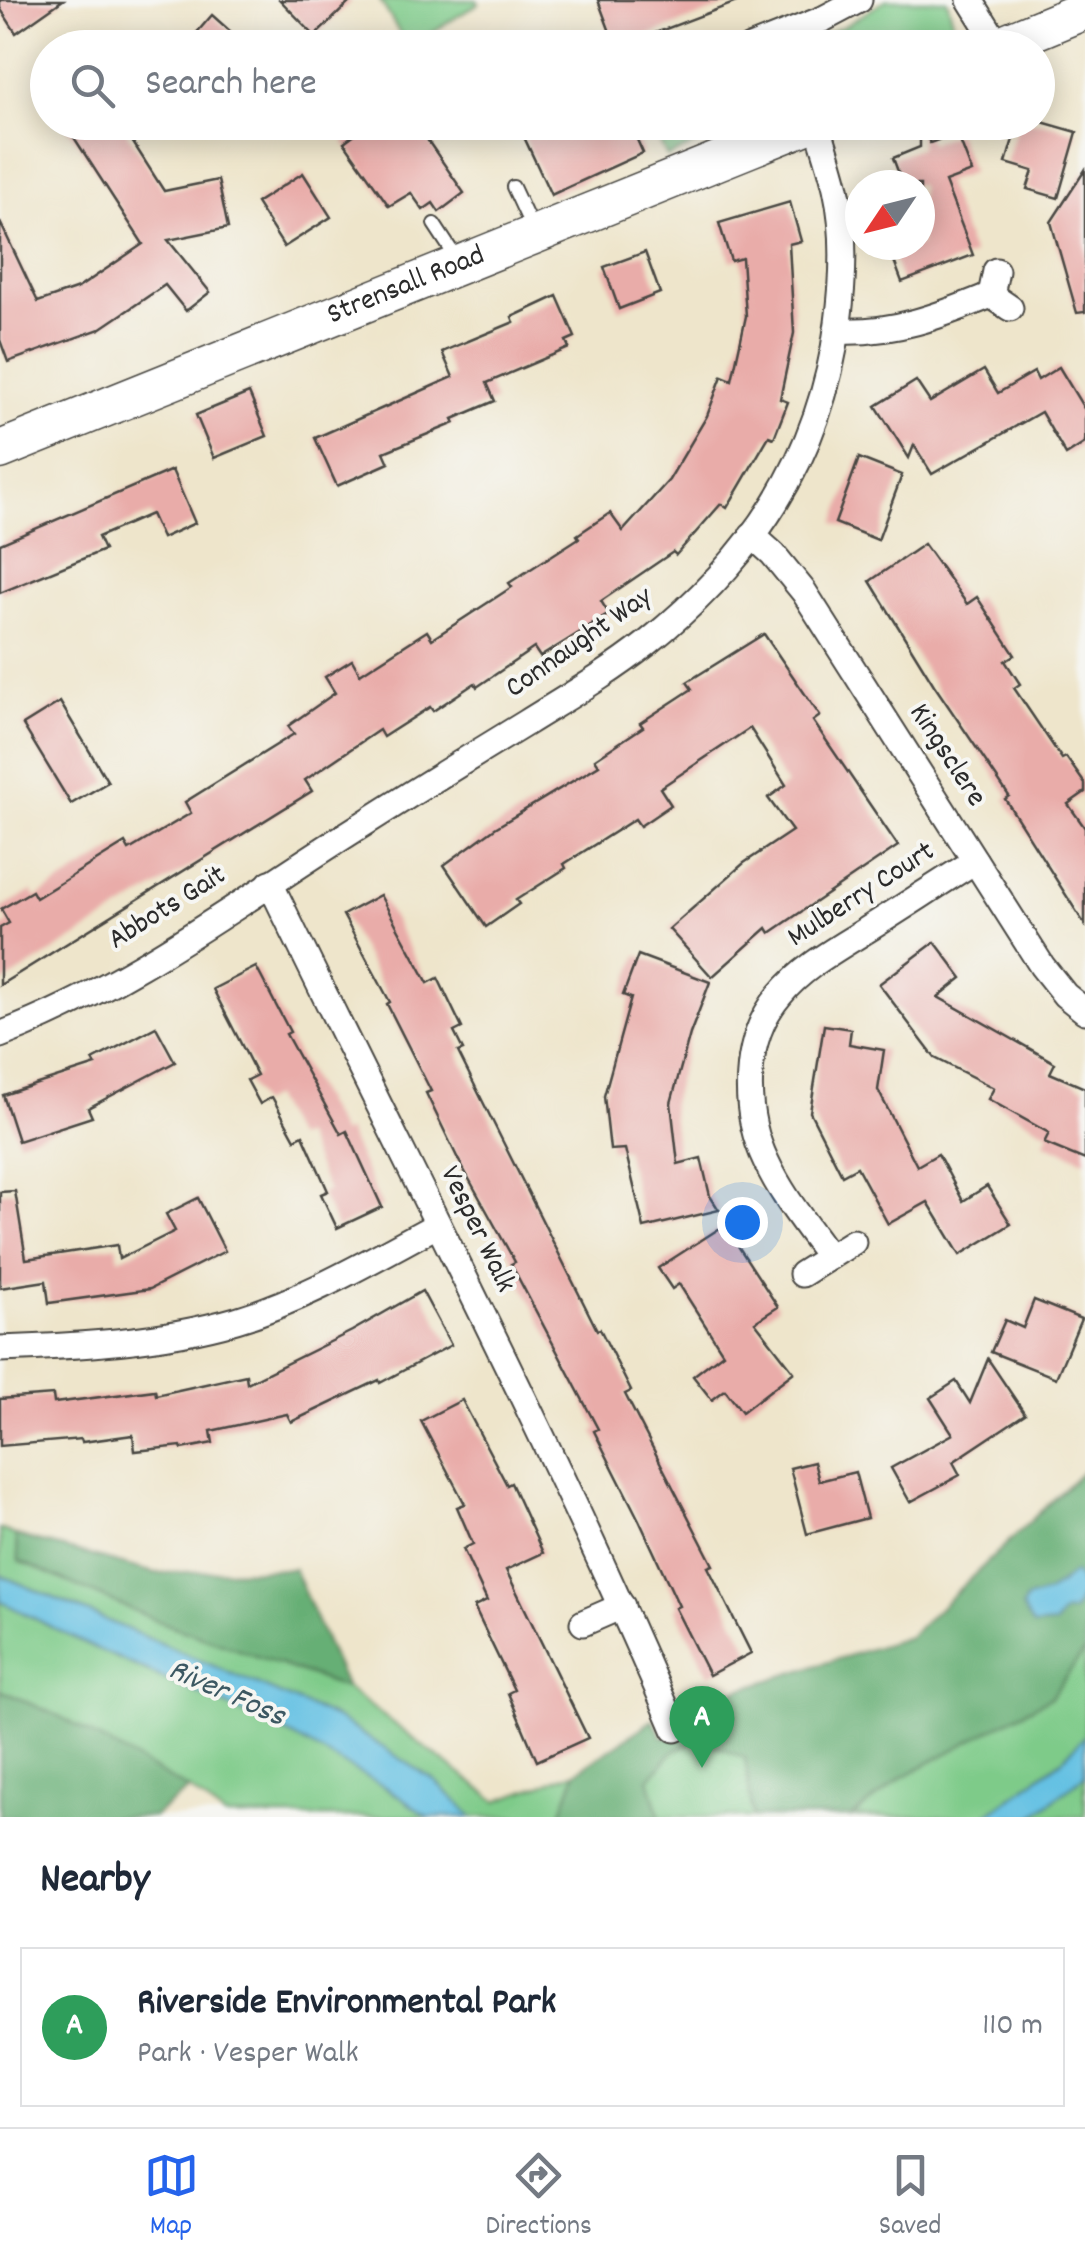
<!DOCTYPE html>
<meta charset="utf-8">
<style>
:root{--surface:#fff;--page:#f2f2f3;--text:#1f2937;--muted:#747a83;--line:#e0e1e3;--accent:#2563eb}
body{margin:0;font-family:Dekko,sans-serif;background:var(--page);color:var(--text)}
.compass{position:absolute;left:845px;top:170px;width:90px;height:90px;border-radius:50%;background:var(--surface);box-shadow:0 5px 25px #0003;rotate:235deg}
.you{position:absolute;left:742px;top:1222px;width:35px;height:35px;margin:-25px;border:8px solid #fff;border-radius:50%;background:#1a73e8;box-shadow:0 0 0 15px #1a73e833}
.badge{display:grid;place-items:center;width:65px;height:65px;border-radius:50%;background:var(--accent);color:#fff;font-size:32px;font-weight:700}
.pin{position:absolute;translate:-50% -82px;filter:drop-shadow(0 2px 5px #0008)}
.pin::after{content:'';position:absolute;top:52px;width:35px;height:30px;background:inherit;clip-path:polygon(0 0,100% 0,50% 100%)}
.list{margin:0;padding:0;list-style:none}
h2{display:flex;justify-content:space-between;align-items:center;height:130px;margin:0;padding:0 40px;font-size:42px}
h2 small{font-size:32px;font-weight:400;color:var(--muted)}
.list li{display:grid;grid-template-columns:65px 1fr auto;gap:30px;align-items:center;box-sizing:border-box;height:160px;margin:0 20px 20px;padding:0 20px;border:2px solid var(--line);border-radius:0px}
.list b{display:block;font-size:38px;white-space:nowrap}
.list p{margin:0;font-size:32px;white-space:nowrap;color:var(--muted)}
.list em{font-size:32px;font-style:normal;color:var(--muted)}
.icon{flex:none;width:55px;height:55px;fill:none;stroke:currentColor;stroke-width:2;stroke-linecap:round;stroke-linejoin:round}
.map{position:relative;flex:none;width:1085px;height:1817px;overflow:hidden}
.search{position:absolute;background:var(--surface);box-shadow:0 5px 25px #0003;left:30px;right:30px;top:30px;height:110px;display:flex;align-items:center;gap:25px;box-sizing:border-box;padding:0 35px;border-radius:55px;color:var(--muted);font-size:38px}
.sheet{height:310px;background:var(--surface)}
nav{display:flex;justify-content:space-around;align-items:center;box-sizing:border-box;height:140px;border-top:2px solid var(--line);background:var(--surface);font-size:28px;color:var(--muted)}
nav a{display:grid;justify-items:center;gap:5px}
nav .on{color:var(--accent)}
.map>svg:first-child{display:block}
.green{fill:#7ecb89;stroke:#547b5a;stroke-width:2.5}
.forest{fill:#66af75;stroke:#486d50;stroke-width:2.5}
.water{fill:#65c1e3;stroke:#487687;stroke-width:2.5}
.building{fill:#e9aca9}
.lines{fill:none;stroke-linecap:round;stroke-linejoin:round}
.lane-casing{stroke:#484743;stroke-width:16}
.street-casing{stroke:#484743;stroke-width:29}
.secondary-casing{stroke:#484743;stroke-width:41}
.lane{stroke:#fff;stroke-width:12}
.street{stroke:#fff;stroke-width:25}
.secondary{stroke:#fff;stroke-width:38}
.labels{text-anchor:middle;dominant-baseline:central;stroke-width:8;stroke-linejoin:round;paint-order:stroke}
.street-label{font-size:30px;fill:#2b2b2b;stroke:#f6f6f2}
.water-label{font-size:32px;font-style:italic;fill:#3c5862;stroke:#f6f6f2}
</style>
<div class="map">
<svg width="1085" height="1817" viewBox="0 0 1085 1817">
<rect width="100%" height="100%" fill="#f6f6f2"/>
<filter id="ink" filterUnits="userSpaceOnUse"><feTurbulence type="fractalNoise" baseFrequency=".01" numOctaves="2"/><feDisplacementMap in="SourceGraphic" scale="20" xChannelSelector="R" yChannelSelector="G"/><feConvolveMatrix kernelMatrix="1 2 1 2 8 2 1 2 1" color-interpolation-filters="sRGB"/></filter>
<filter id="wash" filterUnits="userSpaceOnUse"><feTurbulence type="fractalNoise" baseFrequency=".0048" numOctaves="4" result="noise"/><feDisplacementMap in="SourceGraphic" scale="40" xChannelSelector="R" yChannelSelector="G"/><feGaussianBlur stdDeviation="2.25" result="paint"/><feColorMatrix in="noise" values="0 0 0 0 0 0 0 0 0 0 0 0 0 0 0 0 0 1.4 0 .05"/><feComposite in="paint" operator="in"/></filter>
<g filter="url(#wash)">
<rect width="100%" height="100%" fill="#eee5cb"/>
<g class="green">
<path d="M380,0H477L479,3L408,47Z"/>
<path d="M886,0H947L953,21L939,37L915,47H791L843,27Z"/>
<path d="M666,123V122L745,123L667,157L653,129Z"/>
<path d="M0,1529L15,1535L19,1561L158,1621L346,1688L497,1801L576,1772L560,1817H473L434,1780L338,1719L0,1575Z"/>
<path d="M0,1601C30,1616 59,1631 89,1645C204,1699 325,1739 428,1817H225L189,1790L61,1717L0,1690Z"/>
<path d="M1085,1650V1736L1063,1759L984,1817H852L903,1777L1051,1697Z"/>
<path d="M699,1739L745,1758L753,1817H660L649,1779L673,1751Z"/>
<path d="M1085,1775V1817H1032Z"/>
</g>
<g class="forest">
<path d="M1085,1469V1650L1051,1697L903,1777L852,1817H753L745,1758L699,1739L673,1751L649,1779L660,1817H560L576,1772L653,1720L663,1737H681L695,1725L689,1705L909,1637Z"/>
<path d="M15,1535L155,1573L294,1569L346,1688L158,1621L19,1561Z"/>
<path d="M0,1690L61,1717L189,1790L153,1817H0Z"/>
</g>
<g class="water">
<path d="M1074,1573C1085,1583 1083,1601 1072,1612L1063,1613L1055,1624L1033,1626L1022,1607L1027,1599L1048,1593Z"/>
<path d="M0,1575L338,1719L434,1780L473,1817H428L390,1790L278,1728L90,1646L0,1601Z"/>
<path d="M1085,1736V1775L1032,1817H984L1062,1760Z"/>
</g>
<g id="blocks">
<g class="building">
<path d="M0,0H63L16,33L0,8Z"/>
<path d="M280,0H352L315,36Z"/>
<path d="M598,0H737V2L616,48Z"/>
<path d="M212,15L249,48H207L194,36Z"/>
<path d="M64,122H120L164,191L218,180L228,228L168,240L210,292L186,311L165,285L100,329L8,362L0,340V222L38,302L78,288L143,244Z"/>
<path d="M371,122H415L464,193L439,212L433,203L423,210L411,193L389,206L344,142Z"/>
<path d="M517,122H629L643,153L551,195Z"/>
<path d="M1018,122H1042L1077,132L1058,198L1027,189L1033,171L1006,163Z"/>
<path d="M920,123L930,143L957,133L972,172L945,182L973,255L902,282L888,245H920V185H903L893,158L920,147Z"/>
<path d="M1085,170V312L1077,313L1051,222Z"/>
<path d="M303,173L331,217L284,247L256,203Z"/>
<path d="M790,202L801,241L789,244L794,333L780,399L788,402L774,438L769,436L727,508L721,504L676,555L673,552L601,601L609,614L540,657L534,648L477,687L475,683L433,711L430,707L383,737L379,730L305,780L312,791L0,985V928L9,923L1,909L32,891L36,898L125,843L129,850L191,813L185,802L294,734L288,726L335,693L325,677L352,660L360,674L427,631L432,639L512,587L509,583L579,538L577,535L610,513L623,531L669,480L707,416L722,376L732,380L746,316L742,258L731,261L719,223Z"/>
<path d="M645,252L660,293L619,309L604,267Z"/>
<path d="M557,296L575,337L566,341L569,348L487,383L495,401L453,419L455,423L384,452L389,463L337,486L315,438L453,377L442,352L514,322L512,317Z"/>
<path d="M1059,367L1085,410V443L1066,455L1041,412L932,474L914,445L909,458L876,406L916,381L930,402L984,370L998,393L1034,372L1038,380Z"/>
<path d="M249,393L267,436L214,458L196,415Z"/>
<path d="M859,458L902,475L878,540L835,523Z"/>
<path d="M172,470L195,523L162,538L151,514L98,537L104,550L0,593V544Z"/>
<path d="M924,544L967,604L977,597L1015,655L1005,661L1020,684L1014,688L1062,759L1066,757L1085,784V792L1068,804L1085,828V925L1005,799L1009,796L934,685L870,581Z"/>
<path d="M764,634L820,716L813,721L898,846L770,933L767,928L712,977L669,929L744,863L792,831L768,798L786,785L750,728L660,788L671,805L640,826L635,819L564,864L566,868L516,900L519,904L486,927L444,865L495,828L599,765L595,759L643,727L640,723L692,689L687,682Z"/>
<path d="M60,702L108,782L71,804L23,725Z"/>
<path d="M380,895L428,983L438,978L462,1028L454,1032L463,1050L458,1052L597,1330L600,1329L631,1391L625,1394L713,1565L708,1567L751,1653L709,1675L675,1608L679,1606L639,1520L594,1431L598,1429L511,1264L515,1262L458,1159L426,1093L431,1091L387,1004L390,1002L343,915Z"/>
<path d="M935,942L962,978L938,997L1055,1063L1050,1073L1085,1088V1160L1044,1143L1049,1133L988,1099L994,1088L935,1058L879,984Z"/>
<path d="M638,955L710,982L690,1034L671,1103L678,1164L701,1158L710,1196L719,1210L644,1228L625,1149L610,1150L604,1096L631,998L623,995Z"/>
<path d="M256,967L290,1032L286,1034L341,1134L347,1131L382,1207L337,1228L321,1194L328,1191L303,1135L295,1139L272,1097L260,1104L247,1080L257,1075L213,989Z"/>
<path d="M824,1025L851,1029L849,1044L884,1050L878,1090L917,1166L938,1154L963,1201L987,1186L1011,1224L960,1255L928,1202L888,1224L857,1167L842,1175L810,1112Z"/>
<path d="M156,1027L175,1062L88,1108L92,1117L18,1141L3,1095L96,1065L93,1060Z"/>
<path d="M15,1191L26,1259L117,1245L119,1259L175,1231L166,1214L198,1198L225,1251L150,1289L49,1303L46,1281L0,1288V1192Z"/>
<path d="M728,1223L741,1243L738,1246L778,1307L755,1322L794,1372L742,1412L725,1390L712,1400L693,1376L723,1353L679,1284L672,1289L658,1268Z"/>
<path d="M422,1291L451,1345L380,1383L379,1380L291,1422L287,1414L211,1431L213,1443L182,1449L181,1446L135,1451L133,1435L82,1442L81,1439L0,1446V1399L53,1395L54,1403L155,1390L156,1395L246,1375L247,1383L352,1331Z"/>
<path d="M1034,1300L1081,1319L1056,1378L991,1352L1005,1320L1023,1328Z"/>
<path d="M988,1359L1025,1414L953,1462L960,1475L910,1502L891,1468L953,1434L930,1398L956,1381L970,1403Z"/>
<path d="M462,1400L507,1485L511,1483L543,1553L506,1570L588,1738L537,1761L508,1693L514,1690L474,1607L487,1601L463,1549L473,1544L457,1507L465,1504L421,1421Z"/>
<path d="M814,1462L819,1481L855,1472L867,1518L807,1534L790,1468Z"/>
</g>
</g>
</g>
<g filter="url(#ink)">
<use href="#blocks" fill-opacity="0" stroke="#484743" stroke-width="2.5"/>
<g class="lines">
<defs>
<g id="lane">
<path d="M513,187L533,230"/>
<path d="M434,224L457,259"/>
</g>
<g id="street">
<path d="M970,0L998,45"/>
<path d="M750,48L823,19L859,0"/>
<path d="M996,271L991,295L1010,308"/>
<path d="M837,331C893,334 940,316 991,295"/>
<path d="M752,535L773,554L804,592L1042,966L1065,995L1085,1011"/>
<path d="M270,883C406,1165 552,1441 675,1729"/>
<path d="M0,1035C132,985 246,897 365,823C418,789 472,756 526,723C566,698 608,674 646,644C752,559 820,460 838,323C844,278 846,232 836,188C831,166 823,144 817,122"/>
<path d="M829,1257C807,1226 782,1196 766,1161C742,1111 742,1039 780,995C803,967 835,950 865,931C902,908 938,884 975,861"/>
<path d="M802,1274L853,1242"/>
<path d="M0,1349C79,1346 160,1342 236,1320C306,1299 373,1259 437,1225"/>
<path d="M583,1623L622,1606"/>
</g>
<g id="secondary">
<path d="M993,48L1085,10"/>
<path id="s1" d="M0,450L814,122"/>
</g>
</defs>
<use href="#lane" class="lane-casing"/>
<use href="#street" class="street-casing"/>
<use href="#secondary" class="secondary-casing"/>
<use href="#lane" class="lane"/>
<use href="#street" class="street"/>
<use href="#secondary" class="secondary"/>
</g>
</g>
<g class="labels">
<g class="street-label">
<text stroke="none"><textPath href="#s1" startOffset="438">Strensall Road</textPath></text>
<text transform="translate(580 644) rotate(-35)">Connaught Way</text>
<text transform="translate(946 756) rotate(57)">Kingsclere</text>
<text transform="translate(862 896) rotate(-33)">Mulberry Court</text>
<text transform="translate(168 909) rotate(-32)">Abbots Gait</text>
<text transform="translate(476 1230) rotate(64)">Vesper Walk</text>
</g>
<g class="water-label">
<text transform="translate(226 1695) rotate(24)">River Foss</text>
</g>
</g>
</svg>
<svg class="compass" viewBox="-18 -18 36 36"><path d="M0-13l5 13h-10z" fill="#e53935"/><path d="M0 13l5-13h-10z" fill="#747a83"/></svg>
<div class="you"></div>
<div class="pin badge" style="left:702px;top:1768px;background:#2e9e5b">A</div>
<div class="search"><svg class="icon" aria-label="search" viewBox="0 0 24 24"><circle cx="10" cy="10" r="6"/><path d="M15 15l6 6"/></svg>Search here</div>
</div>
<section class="sheet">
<h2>Nearby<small></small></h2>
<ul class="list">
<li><span class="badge" style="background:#2e9e5b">A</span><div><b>Riverside Environmental Park</b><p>Park · Vesper Walk</p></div><em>110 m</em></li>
</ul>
</section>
<nav>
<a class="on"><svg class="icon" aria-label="map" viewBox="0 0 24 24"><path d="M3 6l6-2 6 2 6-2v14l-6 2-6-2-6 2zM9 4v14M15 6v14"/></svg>Map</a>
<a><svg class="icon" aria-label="directions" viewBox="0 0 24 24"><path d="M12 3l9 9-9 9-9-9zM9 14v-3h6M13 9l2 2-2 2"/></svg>Directions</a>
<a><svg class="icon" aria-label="saved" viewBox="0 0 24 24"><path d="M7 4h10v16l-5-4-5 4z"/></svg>Saved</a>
</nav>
